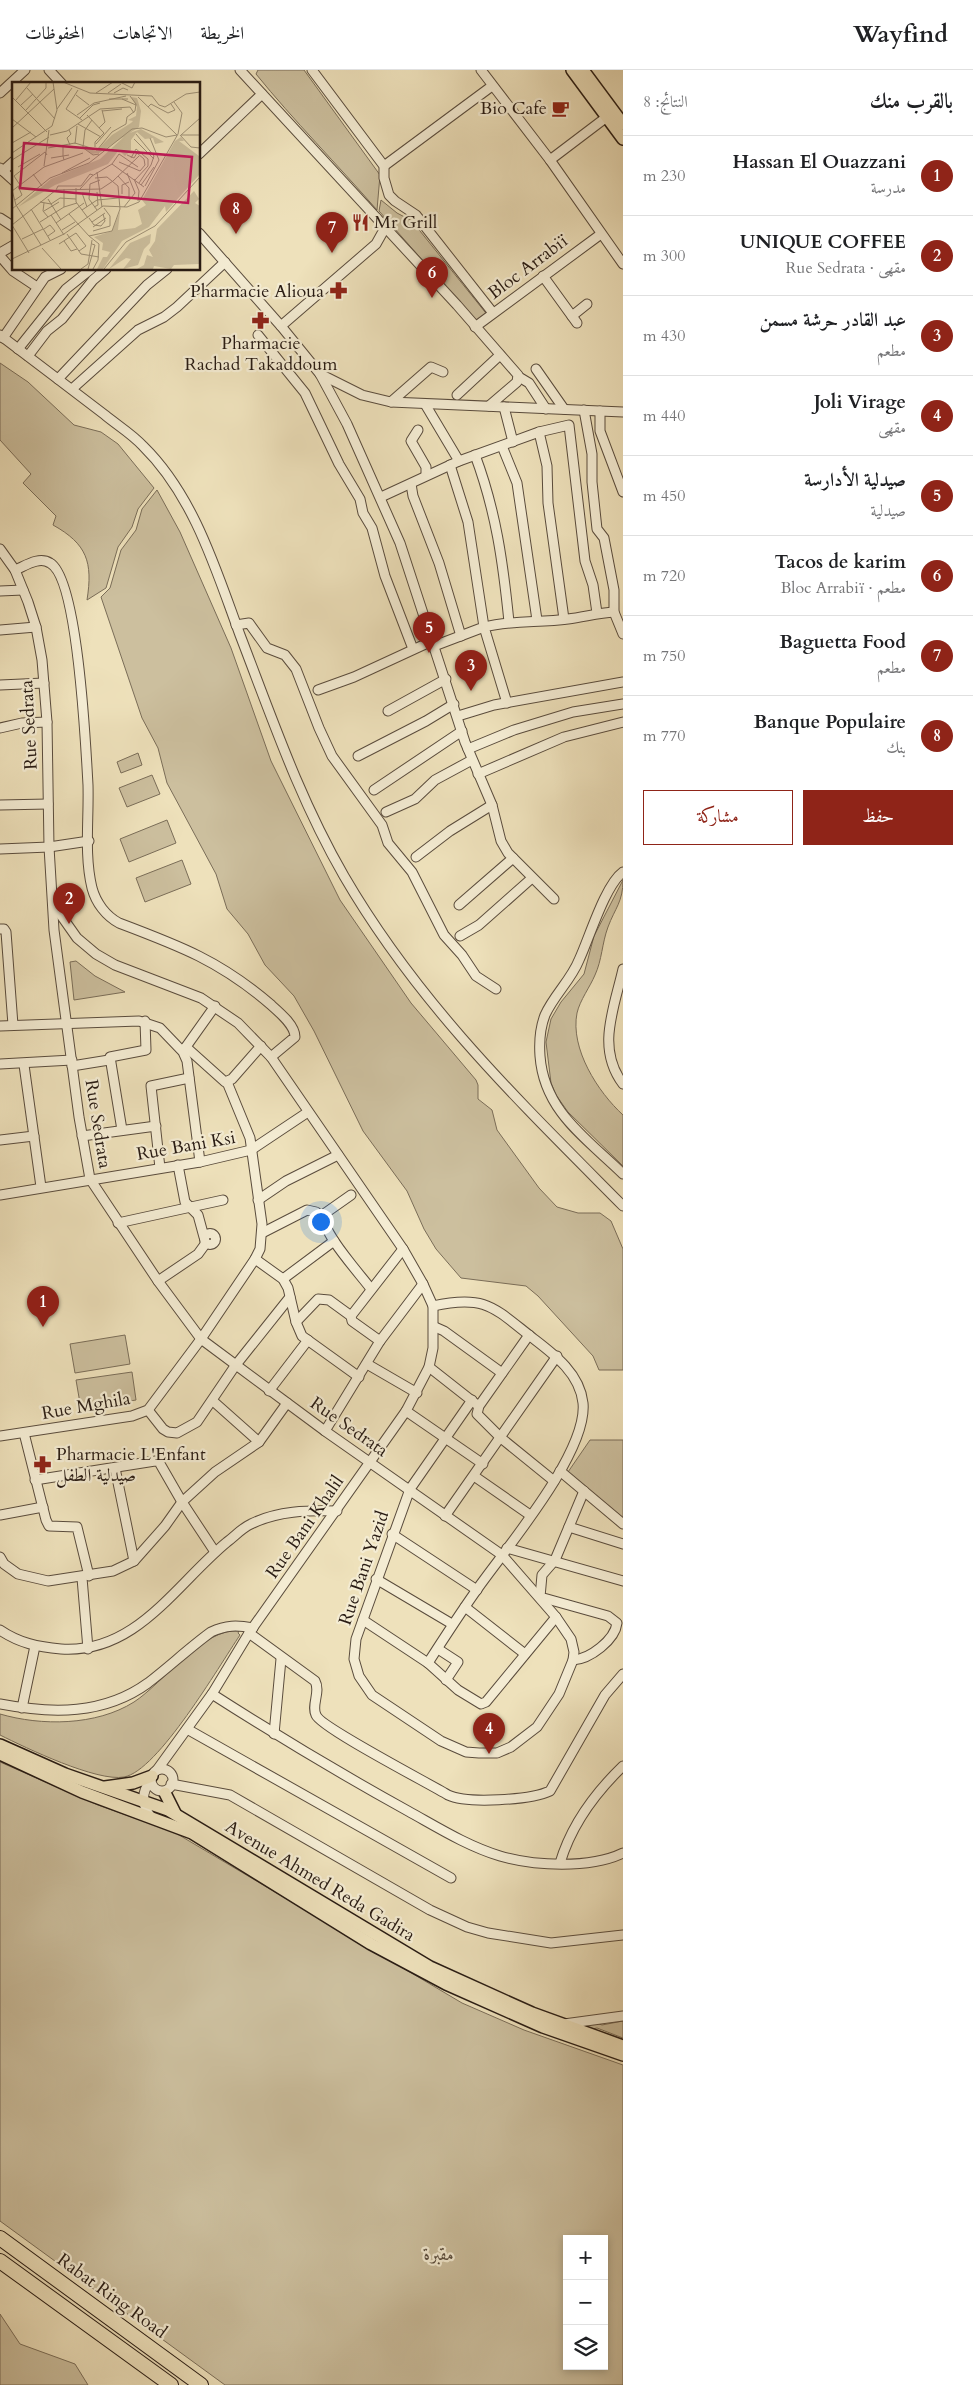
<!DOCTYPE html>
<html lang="ar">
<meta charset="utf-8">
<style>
:root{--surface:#fff;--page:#f6f6f6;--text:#202124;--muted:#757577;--line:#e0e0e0;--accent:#8f2418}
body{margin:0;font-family:Cardo,Amiri,serif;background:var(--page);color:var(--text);direction:rtl}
.controls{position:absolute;right:15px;bottom:15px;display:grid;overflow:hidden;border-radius:0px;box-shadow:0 2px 8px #0003}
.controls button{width:45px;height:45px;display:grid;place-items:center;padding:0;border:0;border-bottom:1px solid var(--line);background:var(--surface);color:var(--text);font:25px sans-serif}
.you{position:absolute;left:320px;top:1151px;width:18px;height:18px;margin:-12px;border:4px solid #fff;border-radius:50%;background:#1a73e8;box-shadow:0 0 0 8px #1a73e833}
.badge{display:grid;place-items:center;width:32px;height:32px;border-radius:50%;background:var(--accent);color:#fff;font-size:16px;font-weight:700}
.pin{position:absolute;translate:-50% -41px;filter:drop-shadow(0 1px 2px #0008)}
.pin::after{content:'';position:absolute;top:26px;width:18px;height:15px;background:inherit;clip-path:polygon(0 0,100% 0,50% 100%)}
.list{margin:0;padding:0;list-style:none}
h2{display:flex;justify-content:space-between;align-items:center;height:65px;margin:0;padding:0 20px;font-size:21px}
h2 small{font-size:16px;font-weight:400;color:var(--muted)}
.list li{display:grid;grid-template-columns:32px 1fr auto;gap:15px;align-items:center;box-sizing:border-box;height:80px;padding:0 20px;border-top:1px solid var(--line)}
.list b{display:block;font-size:19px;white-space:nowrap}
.list p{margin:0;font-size:16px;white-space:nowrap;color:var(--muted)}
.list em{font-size:16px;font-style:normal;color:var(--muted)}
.actions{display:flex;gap:10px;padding:15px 20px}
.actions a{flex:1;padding:11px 0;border:1px solid var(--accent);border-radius:0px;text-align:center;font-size:18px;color:var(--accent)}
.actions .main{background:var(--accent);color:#fff}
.icon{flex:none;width:28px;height:28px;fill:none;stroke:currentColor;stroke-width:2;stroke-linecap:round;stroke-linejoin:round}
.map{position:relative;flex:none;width:623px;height:2315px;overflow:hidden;direction:ltr}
header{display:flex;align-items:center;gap:30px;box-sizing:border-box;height:70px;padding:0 25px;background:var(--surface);border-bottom:1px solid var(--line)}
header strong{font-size:24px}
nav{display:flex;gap:28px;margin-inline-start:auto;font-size:18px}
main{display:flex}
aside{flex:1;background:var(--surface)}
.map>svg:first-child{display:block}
.green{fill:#ccbf9e;stroke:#7a6d58;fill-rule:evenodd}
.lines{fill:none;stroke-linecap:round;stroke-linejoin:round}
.minor-casing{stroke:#5a4c3d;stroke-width:11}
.major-casing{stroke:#281b13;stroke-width:14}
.highway-casing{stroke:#281b13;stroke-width:16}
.minor{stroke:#f4ecd3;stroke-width:9}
.major{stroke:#eee1bb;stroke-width:11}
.highway{stroke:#eee1bb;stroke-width:14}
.labels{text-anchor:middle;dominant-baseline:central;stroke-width:4.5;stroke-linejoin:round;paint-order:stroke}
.poi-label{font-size:18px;fill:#281b13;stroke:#f4ecd3;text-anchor:end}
.street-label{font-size:18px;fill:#281b13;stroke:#f4ecd3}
.park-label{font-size:18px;font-style:italic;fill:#594c3d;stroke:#f4ecd3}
.inset-road{fill:none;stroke:#9f9278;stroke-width:1}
.view{fill:#c2185b;fill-opacity:0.15;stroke:#c2185b;stroke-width:2.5}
.inset-edge{fill:none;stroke:#281b13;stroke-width:2.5}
</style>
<header>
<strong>Wayfind</strong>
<nav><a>الخريطة</a><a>الاتجاهات</a><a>المحفوظات</a></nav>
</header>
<main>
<aside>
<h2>بالقرب منك<small>النتائج: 8</small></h2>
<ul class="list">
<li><span class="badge">1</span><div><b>Hassan El Ouazzani</b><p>مدرسة</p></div><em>230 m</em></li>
<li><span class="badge">2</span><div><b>UNIQUE COFFEE</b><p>مقهى · Rue Sedrata</p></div><em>300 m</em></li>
<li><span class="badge">3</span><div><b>عبد القادر حرشة مسمن</b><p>مطعم</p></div><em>430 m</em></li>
<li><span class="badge">4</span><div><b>Joli Virage</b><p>مقهى</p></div><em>440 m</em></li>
<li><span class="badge">5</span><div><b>صيدلية الأدارسة</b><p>صيدلية</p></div><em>450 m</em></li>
<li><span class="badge">6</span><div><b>Tacos de karim</b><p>مطعم · Bloc Arrabiï</p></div><em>720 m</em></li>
<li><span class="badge">7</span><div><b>Baguetta Food</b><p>مطعم</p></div><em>750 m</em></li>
<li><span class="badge">8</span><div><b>Banque Populaire</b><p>بنك</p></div><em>770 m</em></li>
</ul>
<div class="actions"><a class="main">حفظ</a><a>مشاركة</a></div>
</aside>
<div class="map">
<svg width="623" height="2315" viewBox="0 0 623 2315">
<rect width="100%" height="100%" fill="#eee1bb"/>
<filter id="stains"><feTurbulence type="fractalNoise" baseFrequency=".004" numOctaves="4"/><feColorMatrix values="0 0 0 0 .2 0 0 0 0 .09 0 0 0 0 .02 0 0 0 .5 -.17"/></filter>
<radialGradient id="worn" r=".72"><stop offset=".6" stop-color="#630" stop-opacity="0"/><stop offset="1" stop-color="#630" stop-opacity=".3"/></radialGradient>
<g class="green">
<path d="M258,0H304L380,105L377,140C337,94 294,51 256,4Z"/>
<path d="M381,130L397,143L412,151L489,247L479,254L379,141Z"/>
<path d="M0,293L28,312L74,355L101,362L118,374L154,418L138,439L132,457L118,477L106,518L87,530C93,492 87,474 53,455L56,446L23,413L31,404L0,370Z"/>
<path d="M157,420L180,462L231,578L271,691L340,830L411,933L476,1010L478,1015V1029L492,1040L497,1060L539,1118L557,1137L578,1143H600L611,1151L623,1179V1300H599L593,1286L538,1226L526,1216L461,1208L436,1179L424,1159L407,1121L363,1061L314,961L294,926L265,895L248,864L227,839L216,804L167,713L158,678L142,648L101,527L110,518L121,480L136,460L142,439Z"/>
<path d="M138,683L142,695L121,703L117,692Z"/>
<path d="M152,705L160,724L127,737L119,718Z"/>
<path d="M167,750L176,773L129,792L120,769Z"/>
<path d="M182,790L191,814L145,832L136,808Z"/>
<path d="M623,810C623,832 615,838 608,857C602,873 602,890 595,905C590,917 580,930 577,943C570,979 598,1022 623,1045V1096L568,1042L556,1025L551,1013L546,972L551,949L561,932L584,904L594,866Z"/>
<path d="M76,891L95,906L125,922L74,930L70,892Z"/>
<path d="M125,1265L130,1294L75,1303L70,1274Z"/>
<path d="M132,1302L136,1330L81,1339L76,1310Z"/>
<path d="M590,1370H623V1448L568,1402Z"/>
<path d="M239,1561L238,1563L240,1565C219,1596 158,1701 124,1707C97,1712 26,1678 0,1665V1644C41,1656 96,1656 134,1632C162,1614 204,1557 239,1561Z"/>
<path d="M0,1692L98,1735L174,1762L462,1933L524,1960L623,1995V2315H225L0,2151ZM567,2169H604V2296H567Z"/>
<path d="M623,1951V1968L597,1958L587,1960L581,1957L583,1954L593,1952L602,1955Z"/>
<path d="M0,2244L20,2274L75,2294L88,2315H0Z"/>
</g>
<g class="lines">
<defs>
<g id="minor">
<path d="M49,0L62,14"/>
<path d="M240,0L457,235L518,305L517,312L489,336"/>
<path d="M312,0L384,96V108L389,125L395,131L416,145L493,243"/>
<path d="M481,0L550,90L623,194"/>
<path d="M0,23L25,0"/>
<path d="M199,84L262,24"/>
<path d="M550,90L612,43"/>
<path d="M384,96L492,16"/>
<path d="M0,98L3,101L14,91"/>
<path d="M3,101L14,111"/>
<path d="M0,148L14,157"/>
<path d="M199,163L281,256L320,304L347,354L400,473L465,672L492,735L501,771L508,783L554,829"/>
<path d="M0,183L14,175"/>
<path d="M0,186L13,201L37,217"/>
<path d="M543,206L577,253"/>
<path d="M572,246L587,234"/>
<path d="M281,256L376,174L385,158"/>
<path d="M475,257L601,164"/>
<path d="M0,265C35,292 70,318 105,345C117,355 132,364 143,376C194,426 216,500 240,565C272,648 299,728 344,806C419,935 519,1031 623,1136"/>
<path d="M258,265L305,323L339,394L360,429L363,443L372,458L385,506L413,579"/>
<path d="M3,268L45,207L61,199"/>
<path d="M18,279L66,219L91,199"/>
<path d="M28,286L47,261L62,249L93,210L106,199"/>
<path d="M536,299L564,339"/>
<path d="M320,304L362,325L391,332L623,342"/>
<path d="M519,307L529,313L546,339"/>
<path d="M58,309L147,215L167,199"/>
<path d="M72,319L138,260L164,247L177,237L225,192"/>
<path d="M457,325L500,285"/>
<path d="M391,332L431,297L443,302"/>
<path d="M425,334L459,391"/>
<path d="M504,337L513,372"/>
<path d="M584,340L592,384V412L597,459L604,468L614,520V542L623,564"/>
<path d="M600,341V361L623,422"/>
<path d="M418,360L411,371L426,397V405"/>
<path d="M539,362L547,396L548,433L564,549"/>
<path d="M502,376L517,413L537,550"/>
<path d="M475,385C496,441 503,492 509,552"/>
<path d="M411,414L413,426L439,493L461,566"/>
<path d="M381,427L459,391L539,362L569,355L585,491L593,515L597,543"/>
<path d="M0,479L15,500L28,532L36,557L42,590L47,652L49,777L54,860L79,1047L90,1109L158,1211L201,1269L325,1361L502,1485L556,1547L571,1569L574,1582L573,1590L559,1624L537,1657L511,1677L497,1683H479L466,1682L441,1671L372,1625L359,1606L354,1589L356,1569L410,1419L472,1330"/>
<path d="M15,500C25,496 39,486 50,493C78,508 86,680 88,715C89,749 84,785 92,818C96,833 106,846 119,853C180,876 220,891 270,934C279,942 295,955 295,967L271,987"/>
<path d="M0,521L23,520"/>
<path d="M236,555L249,553L267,578L285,585L296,599L319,658L332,686L382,755L388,773L412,802L444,865L462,885L476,906L496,919"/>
<path d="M0,560L36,557"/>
<path d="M434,576L484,557L468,452L450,395"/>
<path d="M0,615L44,613"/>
<path d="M318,620L354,607L432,571"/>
<path d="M507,633L484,557C512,550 540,553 568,549C584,547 598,543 614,542"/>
<path d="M388,641L446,609"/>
<path d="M458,646L494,635L623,612"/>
<path d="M0,658L22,653L47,652"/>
<path d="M468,679L514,660L573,642L623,634"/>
<path d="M358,686L426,651L454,634"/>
<path d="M478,704L564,667L623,652"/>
<path d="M374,720L462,661"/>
<path d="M0,735L48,734"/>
<path d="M386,742L415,729L435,710L472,690"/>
<path d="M0,779L49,777L89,771"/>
<path d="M416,787L450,761L492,735"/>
<path d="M623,802C605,815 589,869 579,890C571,910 554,925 545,945C540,958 539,972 540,986C544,1041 586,1068 623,1104"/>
<path d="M53,834L77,868L96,884L115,895L201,928L238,953L271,987L403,1179L423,1214L433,1236V1278L429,1297L406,1341L249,1563L212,1624L157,1700"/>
<path d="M459,835L513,788"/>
<path d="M0,859H4L6,862L13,955"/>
<path d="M460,866L479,855L532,808"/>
<path d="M623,899C614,939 596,978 623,1014"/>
<path d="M0,956L139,951L160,958L183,982L187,991L200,1092"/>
<path d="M186,977L225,1012L232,1009L261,976"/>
<path d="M183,981L215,936"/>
<path d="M0,994L72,990"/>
<path d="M24,995L41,1117"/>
<path d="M72,996L109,990"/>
<path d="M122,1060L110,987L146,980L145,951"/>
<path d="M82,1066L156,1056"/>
<path d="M0,1070L34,1066"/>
<path d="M178,1095L185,1132L198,1145L204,1167"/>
<path d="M160,1098L151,1016L189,1008"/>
<path d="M0,1125L200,1092L251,1080L308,1042"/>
<path d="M351,1125L324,1144C319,1160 361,1205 371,1219"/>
<path d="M258,1130L286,1111L338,1085"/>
<path d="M118,1153L223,1130"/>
<path d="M262,1163L307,1140L316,1142L323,1148"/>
<circle cx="210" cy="1169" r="5.5"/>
<path d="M255,1189L283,1209L288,1218L296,1252L302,1266L359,1307"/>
<path d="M283,1209L334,1171"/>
<path d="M158,1211L198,1184L206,1173"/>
<path d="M296,1252L318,1229L329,1230L351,1246"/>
<path d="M435,1257L444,1261L502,1303"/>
<path d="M529,1265L479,1336L477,1344L501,1368L554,1411"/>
<path d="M380,1271L352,1251L351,1246L403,1179"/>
<path d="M367,1294L417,1323"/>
<path d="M429,1297L476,1334"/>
<path d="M269,1321L308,1270"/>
<path d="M213,1331L259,1372"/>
<path d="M148,1340L163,1359L168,1362L177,1363L197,1352L235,1296L290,1227"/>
<path d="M406,1341L483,1394"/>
<path d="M325,1361L380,1271L423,1214"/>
<path d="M24,1363L46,1450L49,1456L77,1457L89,1506"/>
<path d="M0,1366L132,1346L148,1340L201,1269L255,1189L260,1179L262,1154L250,1068L227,1012"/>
<path d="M115,1398L134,1491"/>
<path d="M560,1401L623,1454"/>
<path d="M474,1406L530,1445"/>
<path d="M35,1410L155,1391L159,1392L182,1432L215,1482"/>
<path d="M0,1445L43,1437"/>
<path d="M445,1446L557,1286"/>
<path d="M569,1457L623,1474"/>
<path d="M392,1464L477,1520"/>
<path d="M507,1478L623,1511"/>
<path d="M0,1487L4,1494L18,1504L48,1511L113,1501L134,1491L165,1456L182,1432L215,1402L259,1372L287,1333"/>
<path d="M82,1508L88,1579"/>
<path d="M376,1509L452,1554"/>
<path d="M465,1537L525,1584"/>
<path d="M363,1550L428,1593L458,1620L481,1634L486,1632L556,1547"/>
<path d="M0,1560C19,1573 38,1577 61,1579C136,1584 175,1515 227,1472C235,1466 242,1458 251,1454C277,1441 308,1440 337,1441"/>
<path d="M249,1563L315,1611C321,1622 311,1635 316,1645C320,1657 430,1714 448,1725C467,1734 531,1730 550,1721L605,1625L623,1604"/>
<path d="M438,1579L458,1592L446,1610"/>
<path d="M573,1590C590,1589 615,1570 617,1553L608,1546L540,1527L542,1505L555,1490L584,1421"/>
<path d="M428,1593C444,1568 461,1542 478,1518C507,1477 588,1382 583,1333C580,1304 555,1285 534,1269C494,1238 486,1224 433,1236"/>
<path d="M212,1624C276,1665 341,1704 408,1741C437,1757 467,1776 500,1786C534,1796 590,1799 623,1783"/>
<path d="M0,1634C52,1644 104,1645 148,1613C169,1597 189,1578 211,1562C226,1555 237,1555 253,1558"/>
<path d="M22,1638L35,1576"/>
<path d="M187,1659L451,1808"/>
<path d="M274,1664L281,1589"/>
<circle cx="162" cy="1710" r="11"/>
<path d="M151,1710C141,1722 141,1736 152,1748"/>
<path d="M171,1714L230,1725L430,1840L467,1857L488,1863L551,1873L623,1865"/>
<path d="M560,1793C571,1756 595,1723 623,1696"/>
<path d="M564,1954L623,1946"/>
</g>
<g id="major">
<path d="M572,0L623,69"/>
<path d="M583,0L623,54"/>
<path d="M0,1675L65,1704L168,1740L430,1897L532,1943L623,1976"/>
<path d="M0,1684L82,1722L192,1763L371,1874L446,1914L543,1957L623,1985"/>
<path d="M105,1717L133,1713L152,1706"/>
<path d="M165,1723L175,1743"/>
</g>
<g id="highway">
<path d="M0,2168L201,2315"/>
<path d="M0,2191L171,2315"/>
</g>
</defs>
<use href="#minor" class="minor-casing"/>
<use href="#major" class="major-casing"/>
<use href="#highway" class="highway-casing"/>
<use href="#minor" class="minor"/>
<use href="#major" class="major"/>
<use href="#highway" class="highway"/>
</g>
<defs>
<symbol id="cafe-bare" viewBox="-9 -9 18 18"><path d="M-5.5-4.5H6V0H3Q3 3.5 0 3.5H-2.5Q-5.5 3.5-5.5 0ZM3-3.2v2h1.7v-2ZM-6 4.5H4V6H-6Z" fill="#8f2418" stroke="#f4ecd3" stroke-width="2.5" paint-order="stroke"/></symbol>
<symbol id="restaurant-bare" viewBox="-9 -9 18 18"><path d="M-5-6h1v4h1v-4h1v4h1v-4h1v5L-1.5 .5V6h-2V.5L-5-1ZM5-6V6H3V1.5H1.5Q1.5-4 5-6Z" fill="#8f2418" stroke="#f4ecd3" stroke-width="2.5" paint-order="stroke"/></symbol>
<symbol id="pharmacy-bare" viewBox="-9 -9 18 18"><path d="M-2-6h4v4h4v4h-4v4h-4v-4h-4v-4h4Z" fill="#8f2418" stroke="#f4ecd3" stroke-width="2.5" paint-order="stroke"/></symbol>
</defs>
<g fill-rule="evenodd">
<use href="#cafe-bare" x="548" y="26" width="25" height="25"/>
<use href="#restaurant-bare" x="348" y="140" width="25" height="25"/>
<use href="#pharmacy-bare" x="326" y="208" width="25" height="25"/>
<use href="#pharmacy-bare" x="248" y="238" width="25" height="25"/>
<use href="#pharmacy-bare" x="30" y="1382" width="25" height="25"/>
</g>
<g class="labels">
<g class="poi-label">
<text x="547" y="38">Bio Cafe</text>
<text x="374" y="152" text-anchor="start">Mr Grill</text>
<text x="324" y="221">Pharmacie Alioua</text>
<text x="261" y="273" text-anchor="middle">Pharmacie<tspan x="261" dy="21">Rachad Takaddoum</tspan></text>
<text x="56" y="1384" text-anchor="start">Pharmacie L'Enfant<tspan x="56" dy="21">صيدلية الطفل</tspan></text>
</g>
<g class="street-label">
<text transform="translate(528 197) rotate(-37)">Bloc Arrabiï</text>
<text transform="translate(29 655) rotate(-93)">Rue Sedrata</text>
<text transform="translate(98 1054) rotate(81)">Rue Sedrata</text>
<text transform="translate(186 1076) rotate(-10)">Rue Bani Ksi</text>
<text transform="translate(86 1336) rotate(-10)">Rue Mghila</text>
<text transform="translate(349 1357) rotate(35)">Rue Sedrata</text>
<text transform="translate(305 1457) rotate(-55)">Rue Bani Khalil</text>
<text transform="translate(364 1498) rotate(-71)">Rue Bani Yazid</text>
<text transform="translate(320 1811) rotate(31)">Avenue Ahmed Reda Gadira</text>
<text transform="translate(112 2226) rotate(36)">Rabat Ring Road</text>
</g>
<g class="park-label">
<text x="439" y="2184">مقبرة</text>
</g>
</g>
<g transform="translate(12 12)">
<rect width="188" height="188" fill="#eee1bb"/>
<path d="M119,15L125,16L129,29L127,45L87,71L80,72L71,65L84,69L100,53L119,41L121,39L116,38L124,34L125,25ZM129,47L152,60L143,62L141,56L133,57L125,50L119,58V68L113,74L107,68L96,82L43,103L6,125L39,97L88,77L115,52ZM169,55L172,59H167L187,74V93L154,130L153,124L137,145L110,159L91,187H85L91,175H95L98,170L90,168L91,161L82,155L100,149L108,129L106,148L123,146L130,142L126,128L134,123L130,118L163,59ZM182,109L187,117L183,121L188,124L187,182L162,183L159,187L142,184L141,187H125L132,183L135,173L141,175L137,168L143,159L145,147ZM139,152L138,161L132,167L126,183L111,187L119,177L114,176L97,187L118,161Z" fill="#ccbf9e"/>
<path class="inset-road" d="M51,0L78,11L140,14M108,0L120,6L123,0M15,6L43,37M66,8L54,27L70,38M84,11L101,0M96,11L109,2M102,11L111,6L116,8M64,13L77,23M140,14L147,23L153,25L174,12L188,10M0,15L35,50M126,15L165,53M97,17H116M110,17L124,23M4,18L19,0M9,23L21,12M136,25L139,22L156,31L163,28L159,22M45,27L60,6M14,28L34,6V0M90,29L110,27M65,33L82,21L114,14M75,33L92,51L83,60V65M68,36L81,23L88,21M0,37L24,55M66,42L89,55M0,46L42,7M87,46L93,40L90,28M57,48L59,52L55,56L58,63M124,52L142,74L139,83L127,101M38,53L55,49L88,27L118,25L122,31M168,53L179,65L188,66M169,53L188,36M169,53H188M122,57L142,77M0,61L19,50M63,62L65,44M84,62L99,45M51,65V74L57,73M70,65L81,73L87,72M71,65L73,48L80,38M36,66L63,61L85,68L100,50L114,42L115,35L123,29L124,22L118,14M0,71L40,44L45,28L41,0M39,76L51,74L52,78M119,76L124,67L136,77V84L123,98M0,78L37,55M107,80L128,89L133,83L132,77L125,71L122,76L115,73M100,82L132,105M32,84L37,48M6,85L28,72M85,90L90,125M50,91L78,76M21,92L30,104M122,97L127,109L126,119M8,103L2,94L33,70L35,73M129,103L142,85M133,104L147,78L138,56M64,106V120L76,136M68,107L80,94L100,82L107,72L126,85M0,108L4,123L29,163M44,108L46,104H69L78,92L81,93M0,109L32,85L71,71M110,112V103L117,100M36,117L49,138M3,118L10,113L6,104M28,120L39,122L48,116L64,117M32,121L31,129L36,135M52,125V107M75,125L70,111H77M82,125L86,123L85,110M112,125L123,111L115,91M0,127L38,96L77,81L120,47L130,46L154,55L165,53M19,127L38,158M70,128L85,118L117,115V106L106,94M85,128L77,117L78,102L88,98M32,129L47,120M57,132L77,154L100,149L108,127L106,104L95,95L83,96M39,133L52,153M77,136L82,143L89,144L93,139L91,132M28,140L52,125L65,121M80,140L93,131M44,141L72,121M0,143L44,108L89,107L101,99L127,74M0,143L17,171M81,145L94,136M32,147L38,143L43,149L36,154M50,148L63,140M81,149L98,144V134L92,126M55,152L69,172L87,175M77,154L87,162L86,178L81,187M10,157L31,147M52,159L59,169L65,167M47,162L64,151L74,164L67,169M30,166L49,187M0,177L52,152L91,124L115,125L127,120L166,52L170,31L162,20M69,187L76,182L80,158M76,187L83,163L80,162M92,187L114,160L143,144L188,95"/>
<path class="view" d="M12,61L180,75L176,121L8,106Z"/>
<rect width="188" height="188" class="inset-edge"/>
</g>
<rect width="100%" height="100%" filter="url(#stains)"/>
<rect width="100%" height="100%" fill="url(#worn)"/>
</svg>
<div class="controls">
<button>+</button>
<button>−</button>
<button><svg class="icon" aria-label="layers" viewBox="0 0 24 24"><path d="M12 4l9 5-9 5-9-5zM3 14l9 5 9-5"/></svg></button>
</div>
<div class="you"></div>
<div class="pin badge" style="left:43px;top:1257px">1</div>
<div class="pin badge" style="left:69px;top:854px">2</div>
<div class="pin badge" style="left:471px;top:621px">3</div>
<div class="pin badge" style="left:489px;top:1684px">4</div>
<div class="pin badge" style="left:429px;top:583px">5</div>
<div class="pin badge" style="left:432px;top:228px">6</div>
<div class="pin badge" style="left:332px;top:183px">7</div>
<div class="pin badge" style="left:236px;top:164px">8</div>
</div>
</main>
